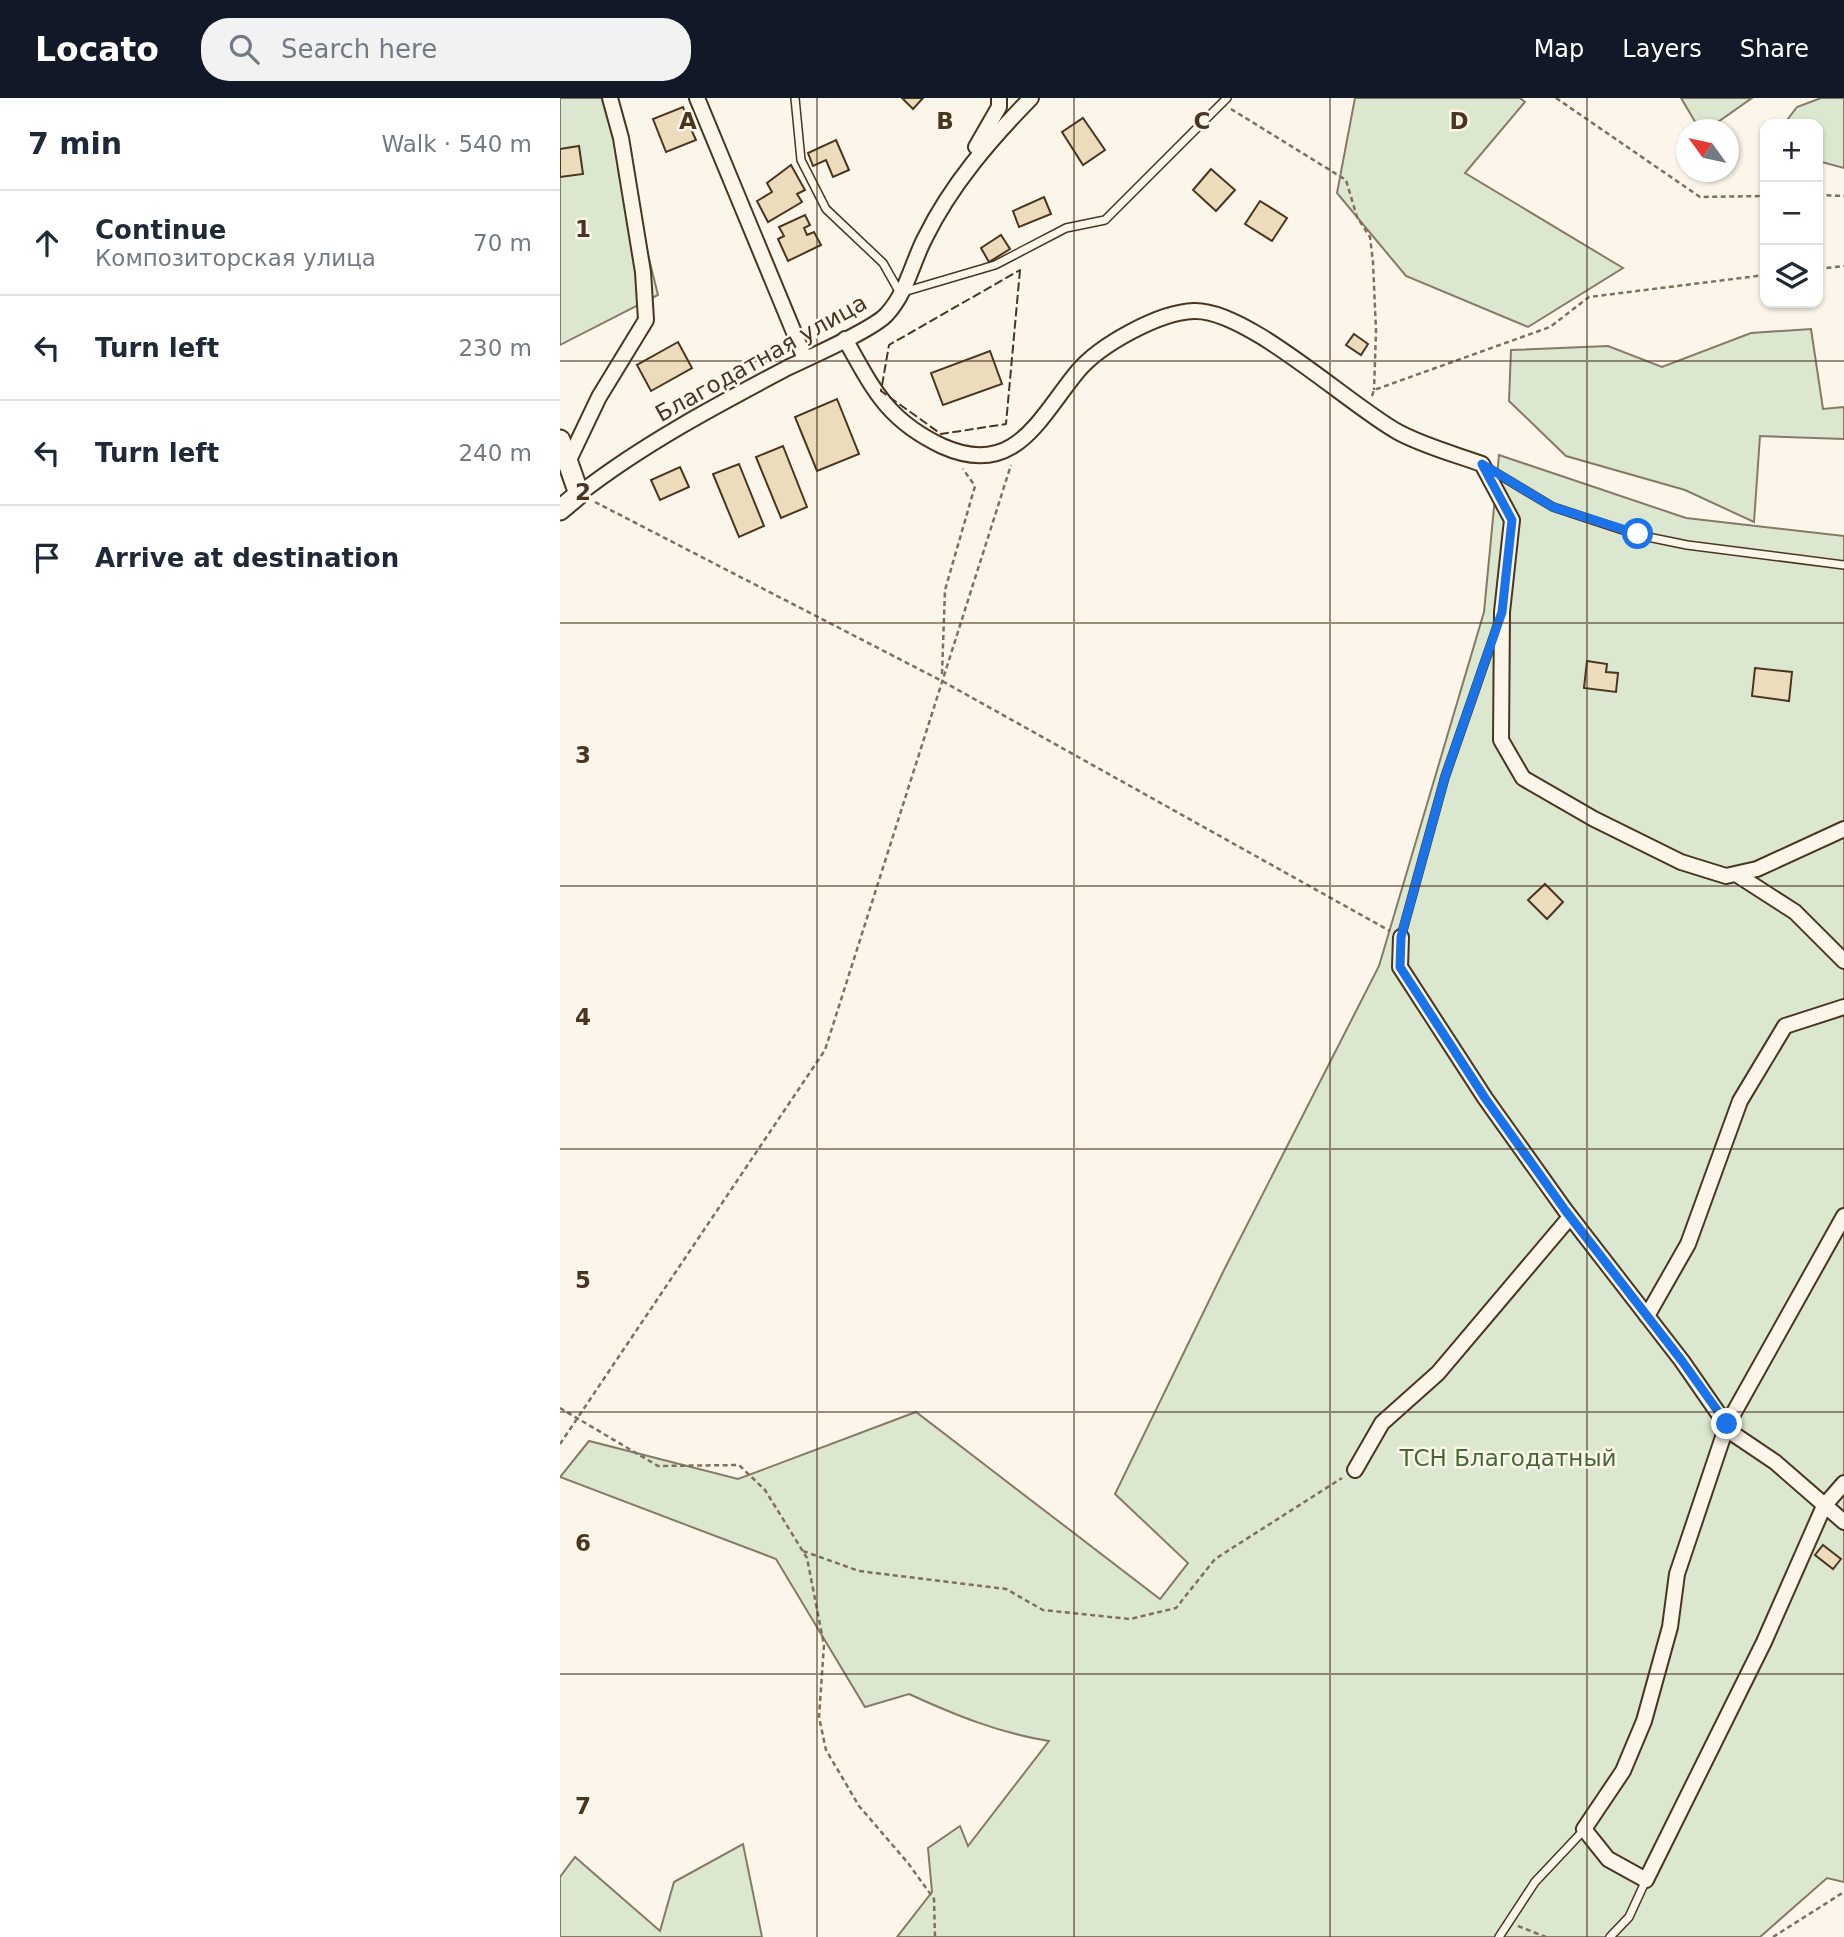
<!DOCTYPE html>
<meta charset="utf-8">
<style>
:root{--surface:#fff;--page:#f2f2f3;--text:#1f2937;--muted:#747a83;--line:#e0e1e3;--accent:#111827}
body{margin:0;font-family:"DejaVu Sans",sans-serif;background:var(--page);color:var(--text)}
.controls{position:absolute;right:21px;top:21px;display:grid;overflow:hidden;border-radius:14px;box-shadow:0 2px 5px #0004}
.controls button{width:63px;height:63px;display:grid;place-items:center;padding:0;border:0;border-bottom:2px solid var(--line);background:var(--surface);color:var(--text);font:35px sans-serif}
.compass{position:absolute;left:1116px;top:21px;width:63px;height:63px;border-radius:50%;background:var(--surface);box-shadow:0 2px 5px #0004;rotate:303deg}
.stop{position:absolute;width:21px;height:21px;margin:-16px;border:5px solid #1a73e8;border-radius:50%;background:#fff}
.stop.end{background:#1a73e8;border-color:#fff;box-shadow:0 2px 7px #0008}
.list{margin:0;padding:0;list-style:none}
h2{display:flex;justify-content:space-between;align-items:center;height:91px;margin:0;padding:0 28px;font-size:30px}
h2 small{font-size:23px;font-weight:400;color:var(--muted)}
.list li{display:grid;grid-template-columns:46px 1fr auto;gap:21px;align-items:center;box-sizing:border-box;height:105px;padding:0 28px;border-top:2px solid var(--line)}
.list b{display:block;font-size:26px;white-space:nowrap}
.list p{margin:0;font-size:23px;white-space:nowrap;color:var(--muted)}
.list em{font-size:23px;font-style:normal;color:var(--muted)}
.icon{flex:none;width:38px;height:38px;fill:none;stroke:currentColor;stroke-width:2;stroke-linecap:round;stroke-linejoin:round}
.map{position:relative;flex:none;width:1284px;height:1839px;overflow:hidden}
header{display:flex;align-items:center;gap:42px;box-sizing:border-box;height:98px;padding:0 35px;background:var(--accent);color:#fff}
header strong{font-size:33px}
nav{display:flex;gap:38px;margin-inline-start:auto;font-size:24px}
.search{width:490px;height:63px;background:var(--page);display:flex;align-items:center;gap:18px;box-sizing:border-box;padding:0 24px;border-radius:28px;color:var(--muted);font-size:26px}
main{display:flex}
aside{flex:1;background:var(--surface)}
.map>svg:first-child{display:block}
.green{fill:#dce7d0;stroke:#887966;stroke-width:2}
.building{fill:#ecdcbc;stroke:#4a3520;stroke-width:2}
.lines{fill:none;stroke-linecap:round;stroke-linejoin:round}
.lane-casing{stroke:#4a3520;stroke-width:10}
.street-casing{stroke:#4a3520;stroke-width:18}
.secondary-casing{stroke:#4a3520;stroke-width:23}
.path{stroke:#7f6f5c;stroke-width:2.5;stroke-dasharray:5 3.5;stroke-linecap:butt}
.lane{stroke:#fbf6e9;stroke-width:7}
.street{stroke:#fbf6e9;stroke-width:14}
.secondary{stroke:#fbf6e9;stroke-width:19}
.fence{stroke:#4a3520;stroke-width:2;stroke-dasharray:9 3.5;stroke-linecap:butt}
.route{stroke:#1a73e8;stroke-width:9}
.grid{fill:none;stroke:#4a3520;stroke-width:2;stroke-opacity:0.55}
.labels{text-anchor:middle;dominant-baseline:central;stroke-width:5;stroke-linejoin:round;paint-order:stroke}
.street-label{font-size:23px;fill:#4a3520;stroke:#fbf6e9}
.park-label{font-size:23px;fill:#436837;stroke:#fbf6e9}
.grid-label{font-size:23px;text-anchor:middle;font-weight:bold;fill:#4a3520;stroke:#fbf6e9;stroke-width:5;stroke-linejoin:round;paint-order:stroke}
</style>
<header>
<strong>Locato</strong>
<div class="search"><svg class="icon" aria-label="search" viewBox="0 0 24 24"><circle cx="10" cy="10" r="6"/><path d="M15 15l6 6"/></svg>Search here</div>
<nav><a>Map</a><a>Layers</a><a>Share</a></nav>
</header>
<main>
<aside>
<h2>7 min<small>Walk · 540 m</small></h2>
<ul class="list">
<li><svg class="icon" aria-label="ahead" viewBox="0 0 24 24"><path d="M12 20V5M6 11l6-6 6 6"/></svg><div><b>Continue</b><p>Композиторская улица</p></div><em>70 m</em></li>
<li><svg class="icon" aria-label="left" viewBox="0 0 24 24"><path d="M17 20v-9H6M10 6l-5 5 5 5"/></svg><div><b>Turn left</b></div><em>230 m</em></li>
<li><svg class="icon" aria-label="left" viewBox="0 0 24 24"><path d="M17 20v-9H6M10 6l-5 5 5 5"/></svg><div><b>Turn left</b></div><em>240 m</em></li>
<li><svg class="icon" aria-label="arrive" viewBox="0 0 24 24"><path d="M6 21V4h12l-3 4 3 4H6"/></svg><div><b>Arrive at destination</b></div></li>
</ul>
</aside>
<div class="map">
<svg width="1284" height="1839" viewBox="0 0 1284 1839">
<rect width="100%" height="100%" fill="#fbf6e9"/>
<g class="green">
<path d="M0,0H49L98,197L0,247Z"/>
<path d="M795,0H960L965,4L905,75L1063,170L968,229L846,178L777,95Z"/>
<path d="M1121,0H1192L1148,31L1140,32Z"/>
<path d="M1261,0H1284V70L1258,63V26H1224L1237,9Z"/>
<path d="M1251,231L1263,311L1284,309V341L1200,338L1194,424L1125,392L1006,358L949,303L951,252L1048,248L1102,269L1191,235Z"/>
<path d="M939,357L1126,420L1284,438V1784L1267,1780L1200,1839H337L372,1794L368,1750L400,1728L408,1748L489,1643C439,1635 395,1617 349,1596L305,1609L216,1461L0,1379L29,1343L178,1381L356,1314L600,1501L628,1465L555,1396L664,1172L819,868L924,514Z"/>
<path d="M183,1746L202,1839H0V1779L15,1759L100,1833L114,1784Z"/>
</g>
<g class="building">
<path d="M342,0H363L353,11Z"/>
<path d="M123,9L127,19L131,17L136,29L131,31L136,42L106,54L93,21Z"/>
<path d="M523,20L545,52L523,67L502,34Z"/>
<path d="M276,42L289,72L273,79L266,62L253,68L248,55Z"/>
<path d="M19,48L23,76L0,79V51Z"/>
<path d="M231,67L245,92L237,96L242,104L208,124L197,103L212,94L207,85Z"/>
<path d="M651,71L675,92L656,113L633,92Z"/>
<path d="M484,99L491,116L459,129L453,113Z"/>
<path d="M700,103L727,120L712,143L685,126Z"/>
<path d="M245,117L250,127L244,130L247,137L254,134L261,147L228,163L218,141L224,138L219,129Z"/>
<path d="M441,137L450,151L429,164L421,150Z"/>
<path d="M794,236L808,246L801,257L786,247Z"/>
<path d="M118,244L132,270L91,293L77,267Z"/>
<path d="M430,253L442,286L383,307L371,275Z"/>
<path d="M277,301L299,356L257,373L235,319Z"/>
<path d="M223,348L247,409L221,420L196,359Z"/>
<path d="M179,366L204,428L179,439L153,376Z"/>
<path d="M120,369L129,389L100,402L91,382Z"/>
<path d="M1027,563L1047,566L1046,574L1058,575L1056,594L1024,590Z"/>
<path d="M1195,570L1232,574L1229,603L1192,598Z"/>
<path d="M985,786L1003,804L987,821L968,802Z"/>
<path d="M1263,1447L1281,1461L1273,1471L1255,1457Z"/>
</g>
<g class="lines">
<defs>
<g id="lane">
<path d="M235,0L241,62L266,111L323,165L340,195L435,167L506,130L545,122L667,0"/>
<path d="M928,370L993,409L1078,437L1127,447L1284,467"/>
<path d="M841,839L885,679L938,526"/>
<path d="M939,1839L975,1784L1024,1732"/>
<path d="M1050,1839L1069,1819L1086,1782"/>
</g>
<g id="street">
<path d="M137,0L245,261"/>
<path d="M416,49L439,9V0"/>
<path d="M285,241C313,291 327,322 382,348C455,381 479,320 518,273C540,247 599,214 634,213C687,211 789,307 838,334C864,348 894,356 922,366L952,422L942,514L941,642L963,680L1034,721L1121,764L1166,778L1197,771L1284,731"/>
<path d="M8,364L39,299L86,222L83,174L61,40L50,0"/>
<path d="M19,396C83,346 157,307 229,269C250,259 314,231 327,216C347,194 352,165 365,140C391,87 430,42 471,0"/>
<path d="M1176,776L1235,814L1284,863"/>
<path d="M841,839L840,869L925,1000L1005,1112L1122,1263L1172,1335L1215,1364L1284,1424"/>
<path d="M1284,1118L1167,1327L1117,1476L1110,1529L1084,1623L1063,1673L1024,1731L1048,1761L1086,1782L1204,1544L1264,1408L1284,1385"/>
<path d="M1087,1218L1128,1146L1180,1003L1225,928L1284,909"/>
<path d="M795,1372L822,1325L878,1275L1010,1119"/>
</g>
<path id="secondary" d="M0,342L19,396L0,412"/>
</defs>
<use href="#lane" class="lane-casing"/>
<use href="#street" class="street-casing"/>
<use href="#secondary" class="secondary-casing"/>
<g class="path">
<path d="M996,0L1140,99L1205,98"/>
<path d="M671,11L786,82L797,119L810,139L813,164L816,233L814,292"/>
<path d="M1258,97L1284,98"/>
<path d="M1258,171L1284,168"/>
<path d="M812,298L814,292L990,229L1029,199L1205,177"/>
<path d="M35,404L382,583L830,833"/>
<path d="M382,576L385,492L415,388L403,371"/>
<path d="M0,1310L98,1368L179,1367L205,1392L247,1460L264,1547L259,1619L266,1652L299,1708L348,1765L374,1801L375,1839"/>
<path d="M0,1346L265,952L451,367"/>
<path d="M243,1453L299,1473L446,1491L483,1512L570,1521L616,1510L655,1461L782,1380"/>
<path d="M958,1828L986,1839"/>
<path d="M1213,1839L1284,1794"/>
</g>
<use href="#lane" class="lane"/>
<use href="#street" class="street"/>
<use href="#secondary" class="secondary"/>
<path class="fence" d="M460,172L446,326L381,336L321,293L329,247Z"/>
</g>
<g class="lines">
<path class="route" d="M1078,436L993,409L922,366L952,422L942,514L885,679L841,839L840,869L925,1000L1005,1112L1122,1263L1167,1326"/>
</g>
<path class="grid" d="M257,0V1839M514,0V1839M770,0V1839M1027,0V1839M0,263H1284M0,525H1284M0,788H1284M0,1051H1284M0,1314H1284M0,1576H1284"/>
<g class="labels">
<g class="street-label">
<text transform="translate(201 260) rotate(-29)">Благодатная улица</text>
</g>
<g class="park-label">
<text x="948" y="1360">ТСН Благодатный</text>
</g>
</g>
<g class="grid-label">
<text x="128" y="31">A</text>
<text x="385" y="31">B</text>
<text x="642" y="31">C</text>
<text x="899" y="31">D</text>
<text x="23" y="139">1</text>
<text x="23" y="402">2</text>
<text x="23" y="665">3</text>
<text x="23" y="927">4</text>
<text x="23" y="1190">5</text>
<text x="23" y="1453">6</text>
<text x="23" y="1716">7</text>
</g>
</svg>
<div class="controls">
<button>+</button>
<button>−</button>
<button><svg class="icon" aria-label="layers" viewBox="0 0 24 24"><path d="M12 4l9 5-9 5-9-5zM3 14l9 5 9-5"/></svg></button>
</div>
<svg class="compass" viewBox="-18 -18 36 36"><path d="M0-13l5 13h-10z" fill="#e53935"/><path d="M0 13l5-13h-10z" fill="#747a83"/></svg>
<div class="stop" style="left:1078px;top:436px"></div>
<div class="stop end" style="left:1167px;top:1326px"></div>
</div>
</main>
